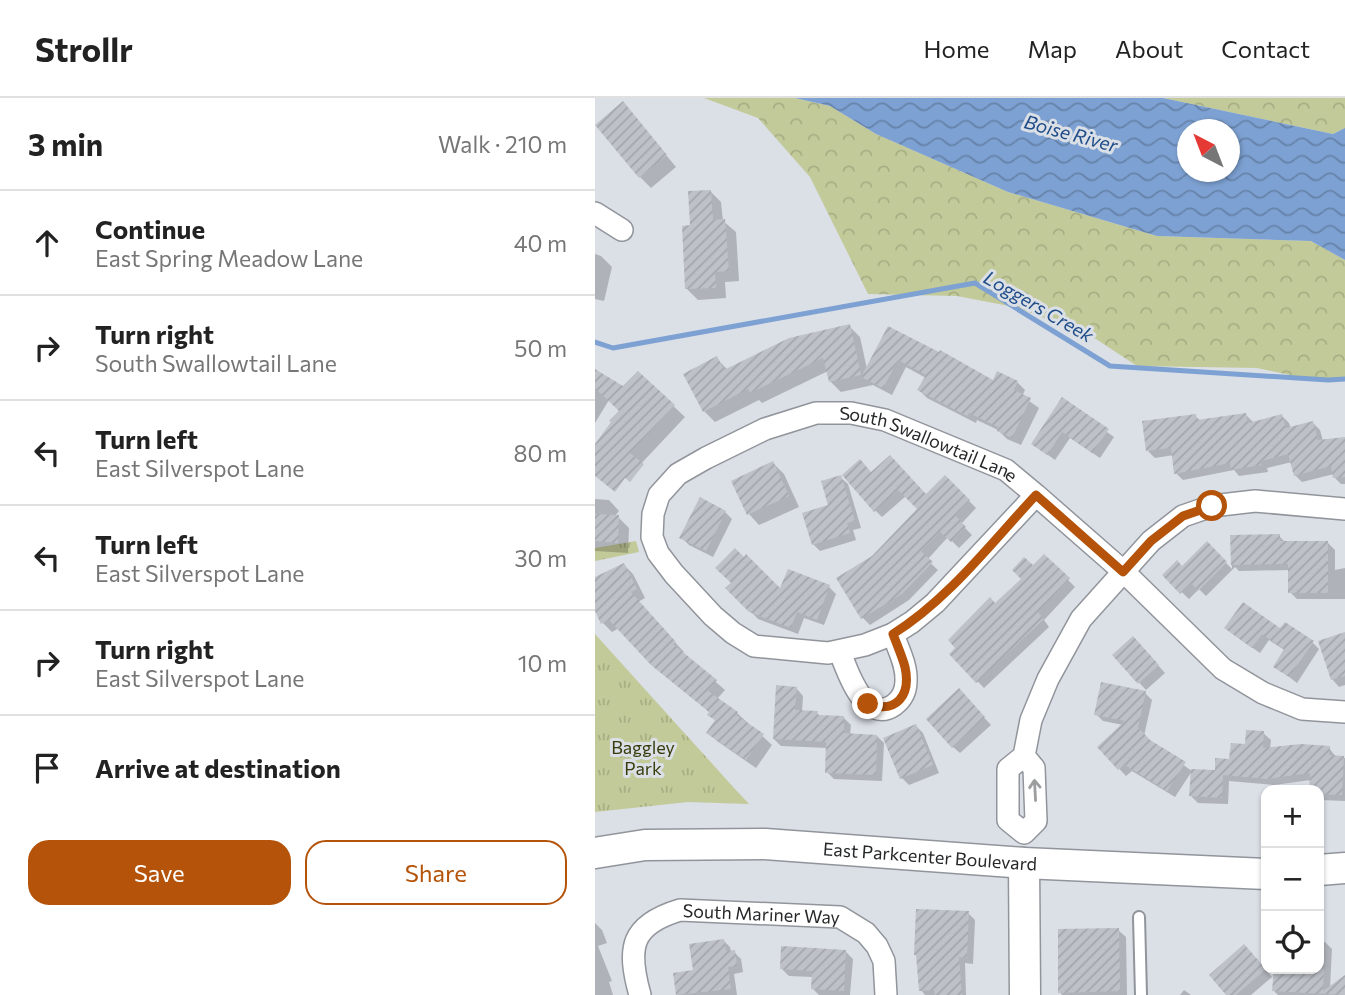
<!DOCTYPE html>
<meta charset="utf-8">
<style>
:root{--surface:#fff;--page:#f2f2f2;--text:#222;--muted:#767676;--line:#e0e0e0;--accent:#b45309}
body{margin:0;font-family:Commissioner,sans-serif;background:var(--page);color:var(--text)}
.controls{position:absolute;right:21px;bottom:21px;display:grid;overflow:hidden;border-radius:14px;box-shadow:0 2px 5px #0004}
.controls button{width:63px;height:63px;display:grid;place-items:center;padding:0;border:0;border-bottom:2px solid var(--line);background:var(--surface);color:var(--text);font:35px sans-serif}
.compass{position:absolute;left:582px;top:21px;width:63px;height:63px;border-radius:50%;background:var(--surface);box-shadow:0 2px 5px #0004;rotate:318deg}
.stop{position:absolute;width:21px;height:21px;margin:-16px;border:5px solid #b45309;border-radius:50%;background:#fff}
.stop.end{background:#b45309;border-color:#fff;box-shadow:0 2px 7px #0008}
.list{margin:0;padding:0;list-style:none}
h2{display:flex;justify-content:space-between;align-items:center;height:91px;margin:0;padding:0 28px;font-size:30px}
h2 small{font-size:23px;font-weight:400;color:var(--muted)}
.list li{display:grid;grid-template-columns:46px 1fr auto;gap:21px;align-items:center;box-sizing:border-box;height:105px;padding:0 28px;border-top:2px solid var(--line)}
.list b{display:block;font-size:26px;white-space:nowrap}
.list p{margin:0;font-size:23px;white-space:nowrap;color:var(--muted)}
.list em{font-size:23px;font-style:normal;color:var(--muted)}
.actions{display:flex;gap:14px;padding:21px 28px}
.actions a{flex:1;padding:16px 0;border:2px solid var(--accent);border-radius:21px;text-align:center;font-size:24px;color:var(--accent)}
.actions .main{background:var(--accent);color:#fff}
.icon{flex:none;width:38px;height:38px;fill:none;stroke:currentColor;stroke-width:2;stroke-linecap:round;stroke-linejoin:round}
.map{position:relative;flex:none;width:750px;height:897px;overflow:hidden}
header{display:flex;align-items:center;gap:42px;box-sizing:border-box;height:98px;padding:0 35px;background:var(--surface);border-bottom:2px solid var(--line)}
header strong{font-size:33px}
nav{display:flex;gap:38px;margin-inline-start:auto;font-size:24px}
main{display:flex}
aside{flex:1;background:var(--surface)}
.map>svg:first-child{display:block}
.grass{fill:url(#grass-tufts)}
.forest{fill:url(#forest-crowns)}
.water{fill:url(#water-waves);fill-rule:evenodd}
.shadow{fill:#0003}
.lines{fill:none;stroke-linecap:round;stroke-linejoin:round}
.stream{stroke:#7da1d2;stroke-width:5}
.building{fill:url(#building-hatch)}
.lane-casing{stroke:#91959b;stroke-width:14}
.street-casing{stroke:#91959b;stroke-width:24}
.secondary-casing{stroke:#91959b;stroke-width:33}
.lane{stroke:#fff;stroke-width:10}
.street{stroke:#fff;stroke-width:21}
.secondary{stroke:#fff;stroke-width:30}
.oneway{stroke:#9d9e9f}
.route{stroke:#b45309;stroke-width:9}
.labels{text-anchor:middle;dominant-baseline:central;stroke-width:6;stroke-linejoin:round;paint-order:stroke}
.street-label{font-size:18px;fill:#262729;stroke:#dbdfe6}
.park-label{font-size:18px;fill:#383c0d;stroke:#dbdfe6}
.water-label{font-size:19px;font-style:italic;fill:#1e4c88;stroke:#dbdfe6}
</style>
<header>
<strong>Strollr</strong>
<nav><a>Home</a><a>Map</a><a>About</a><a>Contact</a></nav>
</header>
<main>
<aside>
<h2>3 min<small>Walk · 210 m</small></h2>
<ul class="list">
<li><svg class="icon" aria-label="ahead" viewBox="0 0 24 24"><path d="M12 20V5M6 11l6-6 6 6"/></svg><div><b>Continue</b><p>East Spring Meadow Lane</p></div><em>40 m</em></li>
<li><svg class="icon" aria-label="right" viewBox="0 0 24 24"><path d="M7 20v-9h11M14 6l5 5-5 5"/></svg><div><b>Turn right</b><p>South Swallowtail Lane</p></div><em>50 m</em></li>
<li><svg class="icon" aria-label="left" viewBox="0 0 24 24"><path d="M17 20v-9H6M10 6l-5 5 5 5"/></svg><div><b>Turn left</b><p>East Silverspot Lane</p></div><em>80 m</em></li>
<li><svg class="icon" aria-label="left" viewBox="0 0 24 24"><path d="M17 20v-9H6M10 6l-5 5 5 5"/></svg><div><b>Turn left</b><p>East Silverspot Lane</p></div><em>30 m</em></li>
<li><svg class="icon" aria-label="right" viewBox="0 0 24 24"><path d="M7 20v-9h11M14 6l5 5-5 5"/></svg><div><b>Turn right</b><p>East Silverspot Lane</p></div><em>10 m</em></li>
<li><svg class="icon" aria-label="arrive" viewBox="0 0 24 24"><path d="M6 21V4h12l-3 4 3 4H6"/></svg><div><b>Arrive at destination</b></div></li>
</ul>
<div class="actions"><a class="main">Save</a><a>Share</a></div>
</aside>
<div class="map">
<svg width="750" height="897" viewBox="0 0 750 897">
<defs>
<pattern id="grass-tufts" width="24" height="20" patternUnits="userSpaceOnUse" patternTransform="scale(1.75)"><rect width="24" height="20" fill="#c3ca99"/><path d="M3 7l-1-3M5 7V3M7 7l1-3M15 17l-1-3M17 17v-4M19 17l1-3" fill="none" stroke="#a7ae84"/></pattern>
<pattern id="forest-crowns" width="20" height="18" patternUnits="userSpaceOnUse" patternTransform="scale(1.75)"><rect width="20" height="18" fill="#c3ca99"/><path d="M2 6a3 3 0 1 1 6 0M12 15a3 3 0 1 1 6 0" fill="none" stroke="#a7ae84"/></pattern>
<pattern id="water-waves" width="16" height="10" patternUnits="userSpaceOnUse" patternTransform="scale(1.75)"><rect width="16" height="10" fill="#7da1d2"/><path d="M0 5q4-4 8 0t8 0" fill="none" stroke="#6683aa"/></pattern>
<pattern id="building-hatch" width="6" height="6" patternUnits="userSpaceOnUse" patternTransform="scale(1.75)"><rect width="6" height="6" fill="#bec1c8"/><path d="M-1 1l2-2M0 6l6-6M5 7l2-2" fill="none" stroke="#a3a6ac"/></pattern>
</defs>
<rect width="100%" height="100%" fill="#dbdfe6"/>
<g class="grass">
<path d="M41,443L44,454L0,463V450Z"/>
<path d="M0,536L140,691L154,706L93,704L0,714Z"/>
</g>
<g class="forest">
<path d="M109,0H200L235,8L281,36L413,94L562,138L716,143L750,162V282L723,283L662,270L542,268L501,241L424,210L362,198L273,196L215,79L163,20Z"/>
<path d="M568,0H750V30L738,36Z"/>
</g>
<path class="water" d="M200,0H568L738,36L750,30V162L716,143L562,138L413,94L281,36L235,8ZM592,32H634V74H592Z"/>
<g class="shadow">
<path d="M28,5L81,69L56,90L45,79Z"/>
<path d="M116,94L126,104L128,123L141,134L144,183L130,184L131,200L103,202L92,191L97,129Z"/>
<path d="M0,156L6,158L17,169L9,203L0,201Z"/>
<path d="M254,228L265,239L272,271L294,230L398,284H422L430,292L427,298L444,310L426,347L412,341L403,332L382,322L381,325L332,300L324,292L331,280L311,269L297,297L278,287L246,294L235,283L233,273L167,305L164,302L120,324L109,313L122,261L133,272Z"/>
<path d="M0,273L29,290L43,275L90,319L42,370L15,354L26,313L14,302L0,325Z"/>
<path d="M467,302L519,339L505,360L475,340L460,362L438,346Z"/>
<path d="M651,317L659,325L687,318L694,325L696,331L718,325L725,332L728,343L750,341V386H746L739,379V376L707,384L700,377L697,364L672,370L673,374L644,378L639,372L588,382L581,375L579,357L560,360L553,353L600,318L606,323Z"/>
<path d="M178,365L189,376L204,409L164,427L154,416Z"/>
<path d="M276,376L331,398L350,379L381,410L366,426L377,437L364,450L353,439L332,462L343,472L314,502L275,527L268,520L243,481L278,459L325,411L311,398L287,419L280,412Z"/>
<path d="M245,379L253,386L266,430L258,432L261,442L225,453L218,446Z"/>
<path d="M0,401L14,402L24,413L20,418L23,419L34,430L33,455L0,453Z"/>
<path d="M130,414L137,421L118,459L94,447L87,440Z"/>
<path d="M684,438L691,445H733L740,452V472L750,470V501H702L695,494V472L644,473L640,469L611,498L604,491L594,501L569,477L587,470L612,446L637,471V439Z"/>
<path d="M449,458L480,489L449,522L454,529L389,590L356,556Z"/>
<path d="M149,461L186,493L234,489L241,496L229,527L209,520L203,536L163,521L133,490L138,485Z"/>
<path d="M29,467L38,476L50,500L43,504L89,554L87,555L130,592L122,601L142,615L177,647L161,670L122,643L113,634L121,623L114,617L115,615L24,530L17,534L8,525L0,509V481Z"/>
<path d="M686,532L717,544L724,551L702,585L680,568L691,553L674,542L665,555L639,537Z"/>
<path d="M750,536V587L744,589L737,581Z"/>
<path d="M545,547L570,575L551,592L519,557Z"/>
<path d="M201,590L208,598L207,614L222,615L226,619L249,620L256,627L255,637L282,638L289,645L287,683L239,681L232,674L233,650L186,648L179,641Z"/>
<path d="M364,593L396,627L365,655L358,649Z"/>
<path d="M550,595L557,602L549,638L555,644L597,673L580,699L537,673L531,678L504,649L528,627L508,623L501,616Z"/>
<path d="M321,628L328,635L344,675L314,687L307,680Z"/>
<path d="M668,635L676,642L675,651L734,650L741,659L750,660V703L724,702V692H716V682L679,687L634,683L633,706L603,705L596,698Z"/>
<path d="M373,815L380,822L378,866L370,865L371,897H330L326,892Z"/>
<path d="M0,825L7,832L12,845L3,848L17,883L14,884L18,897H0Z"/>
<path d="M523,832L531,839L532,897H467L465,894Z"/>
<path d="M128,842L135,849L136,854H139L146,861L148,874L139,876L142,897H83L80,876L100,873Z"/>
<path d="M724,844H730L737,851L735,890L750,888V897H683L679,893L680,871H724Z"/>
<path d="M251,854L258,861L255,897H224L218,891V879L194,878L187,871Z"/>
<path d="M655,855L677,879L656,897H634Z"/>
<path d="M589,892L596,897H585Z"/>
</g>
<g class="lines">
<path class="stream" d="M0,244L18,250L380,185L515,268L733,282L750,281"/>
</g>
<g class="building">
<path d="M28,3L72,57L44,80L0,27Z"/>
<path d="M116,92L118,122L130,121L134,173L120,174L121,190L90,191L87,128L95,127L93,93Z"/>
<path d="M255,226L266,277L234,284L228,260L155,295L153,291L108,314L88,276L122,258L129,272L194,240Z"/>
<path d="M293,228L344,254L345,252L398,282L402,273L423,283L419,292L436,300L417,340L402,333L403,329L374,315L372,318L322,292L331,277L303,262L288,290L266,279Z"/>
<path d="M0,271L28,288L43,273L80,307L35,355L49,366L35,384L30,380L20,394L0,378V346L16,324L14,323L24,313L0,290Z"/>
<path d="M467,299L514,331L497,355L467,334L452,357L436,346Z"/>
<path d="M651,315L653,325L687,316L691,330L718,323L723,342L750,339V379L738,380L736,368L699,378L693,356L666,363V367L636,372L635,365L579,376L576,350L551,353L547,323L601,316L602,322Z"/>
<path d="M295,357L331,396L350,377L375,402L360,417L371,429L356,444L345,434L326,453L338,464L307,496L266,521L241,480L277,458L322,411L303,392L279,414L247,377L265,361L276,374Z"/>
<path d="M178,363L194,398L152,417L136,383Z"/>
<path d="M246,377L260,423L252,425L255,435L217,447L207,415L233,407L226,383Z"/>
<path d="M105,399L131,413L111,453L84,440Z"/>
<path d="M0,416L24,417L23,445L0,443Z"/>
<path d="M685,436V443H733V495H693V466L636,467L635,437Z"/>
<path d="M612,443L632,464L603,493L596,485L585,496L567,477L582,462L587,468Z"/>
<path d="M140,450L149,459L151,456L185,490L193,471L235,487L222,522L202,514L196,530L154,514L130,490L136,485L120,470Z"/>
<path d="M449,456L475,480L443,514L449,521L381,585L354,556L360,550L353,542L395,499L400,505L426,481L417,472L429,459L438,467Z"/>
<path d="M29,465L42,491L36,494L81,544L78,546L122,582L113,593L143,614L141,617L169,636L151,662L111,635L120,622L112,617L114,614L56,567L14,522L6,526L0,513V479Z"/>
<path d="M648,504L685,530L690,524L719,543L694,579L678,569L689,551L667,536L657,550L629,530Z"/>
<path d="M750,534V578L736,582L723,543Z"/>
<path d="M538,538L564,567L543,586L517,557Z"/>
<path d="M506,584L551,593L543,629L555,642L591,664L572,693L530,667L523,672L502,649L530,623L499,617Z"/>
<path d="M181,587L202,589L200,612L223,613L222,617L249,618V635L282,637L281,677L230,675L231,644L178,641Z"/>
<path d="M364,590L390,619L357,650L331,621Z"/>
<path d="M321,626L338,667L305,681L288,640Z"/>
<path d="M651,632L669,633L668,650L706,646L735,648L734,657L749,658L747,697L724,696V692H714L715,675L671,681L628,677L627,700L594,698L596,671L620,672V660L634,661L636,645L650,646Z"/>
<path d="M321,811L374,813L372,860L364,859L367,897H340L339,892L324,893L321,857H319Z"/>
<path d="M524,830L525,893L463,895V831Z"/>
<path d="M129,841L131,853L140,852L142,868L133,869L136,891L81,897L78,875L98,872L94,846Z"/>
<path d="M649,846L671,871L641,897H631L614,877Z"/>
<path d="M186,848L251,852L249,893L216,891L217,873L185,871Z"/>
<path d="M679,871H729L728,893L750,877V897L677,893Z"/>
</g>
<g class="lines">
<defs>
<path id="lane" d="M544,819L546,897"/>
<g id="street">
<path d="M0,115L27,132"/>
<path id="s1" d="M441,397L340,505L317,524L298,536L270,547L233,555L159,548L138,535L118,518L79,476L63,455L57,439L58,416L64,397L83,376L111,360L170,331L221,315H256L290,322L411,372L441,397L529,474L628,571L668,595L707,611L750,614"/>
<path d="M245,554C252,573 270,627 299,607C307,601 311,593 311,583C312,567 303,551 298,536"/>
<path d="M429,658L439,670L441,723L429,735L413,722V671L429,658L436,622L453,581L486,521L556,443L588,418L617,408L660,403L750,411"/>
<path id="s2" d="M45,897C32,850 35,827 85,812L245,819L271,835L282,848L289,863L291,897"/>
</g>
<g id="secondary">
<path id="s3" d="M0,755L50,747L170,746L429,765L671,776"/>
<path d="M429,765L430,897"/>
<path d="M724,772L750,770"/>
</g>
</defs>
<use href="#lane" class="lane-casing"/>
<use href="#street" class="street-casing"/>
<use href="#secondary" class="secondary-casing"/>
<use href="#lane" class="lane"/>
<use href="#street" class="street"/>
<use href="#secondary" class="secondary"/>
</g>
<defs><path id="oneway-shaft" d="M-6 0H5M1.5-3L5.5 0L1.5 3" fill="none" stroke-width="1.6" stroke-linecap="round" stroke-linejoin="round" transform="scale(1.75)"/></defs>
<use class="oneway" href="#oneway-shaft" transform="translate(440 692) rotate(-93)"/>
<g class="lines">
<path class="route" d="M273,606C302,616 316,597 310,569C307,558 302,547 298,536C354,501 396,445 441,397L528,474L556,443L588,418L617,408"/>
</g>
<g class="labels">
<g class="street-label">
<text stroke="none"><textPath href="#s1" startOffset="835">South Swallowtail Lane</textPath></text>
<text stroke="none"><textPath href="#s3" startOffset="336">East Parkcenter Boulevard</textPath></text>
<text stroke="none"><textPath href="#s2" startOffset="192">South Mariner Way</textPath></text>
</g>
<g class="park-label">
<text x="48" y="649">Baggley<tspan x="48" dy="21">Park</tspan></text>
</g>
<g class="water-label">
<text transform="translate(476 35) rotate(15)">Boise River</text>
<text transform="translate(444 208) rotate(30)">Loggers Creek</text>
</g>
</g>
</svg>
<div class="controls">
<button>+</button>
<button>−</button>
<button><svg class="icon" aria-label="locate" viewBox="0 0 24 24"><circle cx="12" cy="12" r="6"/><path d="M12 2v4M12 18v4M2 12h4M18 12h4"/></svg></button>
</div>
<svg class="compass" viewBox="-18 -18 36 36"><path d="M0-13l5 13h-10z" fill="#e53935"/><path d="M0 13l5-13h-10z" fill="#767676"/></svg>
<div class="stop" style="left:617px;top:408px"></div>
<div class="stop end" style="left:273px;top:606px"></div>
</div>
</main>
